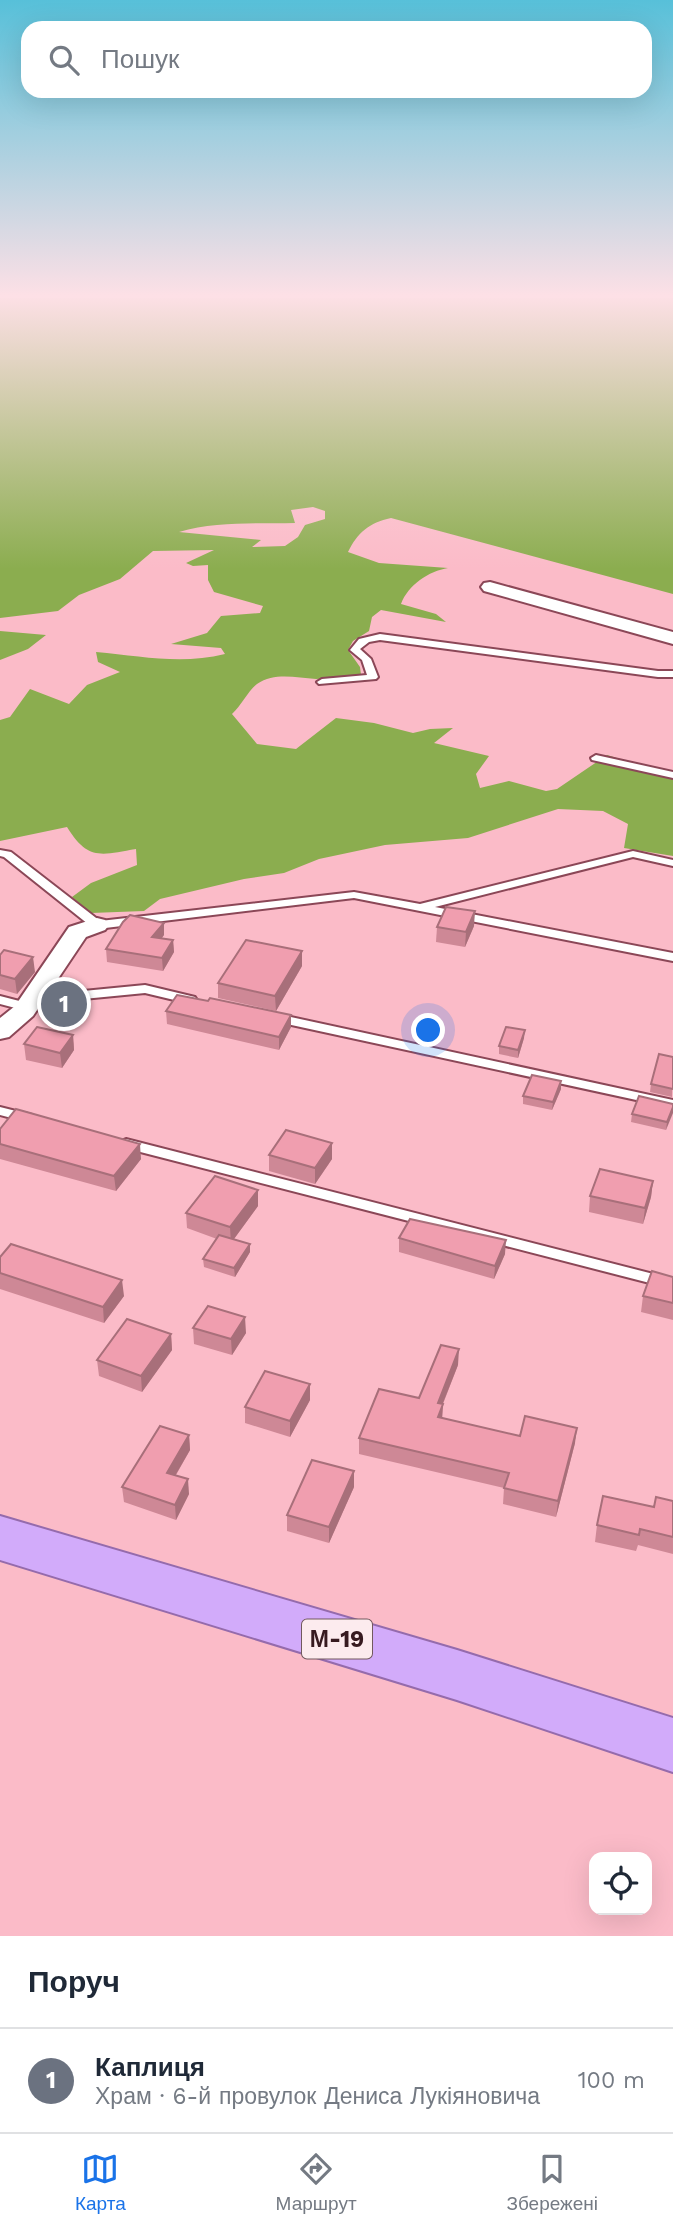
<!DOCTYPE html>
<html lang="uk">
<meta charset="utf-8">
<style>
:root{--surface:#fff;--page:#f2f2f3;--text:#1f2937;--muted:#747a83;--line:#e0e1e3;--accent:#1a73e8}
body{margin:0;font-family:"Work Sans",sans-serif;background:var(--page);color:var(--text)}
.controls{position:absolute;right:21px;bottom:21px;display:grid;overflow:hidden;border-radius:14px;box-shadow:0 7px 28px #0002}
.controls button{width:63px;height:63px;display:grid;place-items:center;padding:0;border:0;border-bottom:2px solid var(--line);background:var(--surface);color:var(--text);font:35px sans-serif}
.you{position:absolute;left:429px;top:1031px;width:24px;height:24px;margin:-18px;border:5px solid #fff;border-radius:50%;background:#1a73e8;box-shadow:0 0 0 10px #1a73e833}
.badge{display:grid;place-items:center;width:46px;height:46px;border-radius:50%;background:var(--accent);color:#fff;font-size:23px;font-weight:700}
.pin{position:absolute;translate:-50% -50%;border:4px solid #fff;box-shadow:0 2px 7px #0006}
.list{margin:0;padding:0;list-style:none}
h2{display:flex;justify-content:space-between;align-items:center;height:91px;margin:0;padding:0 28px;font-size:30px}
h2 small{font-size:23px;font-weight:400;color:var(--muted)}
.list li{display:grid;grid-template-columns:46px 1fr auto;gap:21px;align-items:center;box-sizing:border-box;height:105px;padding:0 28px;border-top:2px solid var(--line)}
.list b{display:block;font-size:26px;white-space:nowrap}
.list p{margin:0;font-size:23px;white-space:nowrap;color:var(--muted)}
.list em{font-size:23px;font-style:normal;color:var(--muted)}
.icon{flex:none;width:38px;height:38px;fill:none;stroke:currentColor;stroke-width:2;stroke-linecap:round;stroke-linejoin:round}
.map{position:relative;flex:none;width:673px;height:1936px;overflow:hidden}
.search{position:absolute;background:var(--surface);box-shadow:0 7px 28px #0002;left:21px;right:21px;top:21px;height:77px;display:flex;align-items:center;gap:18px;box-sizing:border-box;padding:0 24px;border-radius:21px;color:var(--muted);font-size:26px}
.sheet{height:196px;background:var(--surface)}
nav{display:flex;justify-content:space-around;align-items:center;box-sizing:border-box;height:98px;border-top:2px solid var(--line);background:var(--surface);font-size:19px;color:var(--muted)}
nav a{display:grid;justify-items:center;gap:4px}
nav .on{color:var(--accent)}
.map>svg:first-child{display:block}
.green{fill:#8bad4f;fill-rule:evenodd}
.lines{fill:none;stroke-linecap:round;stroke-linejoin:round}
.service-casing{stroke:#8b4757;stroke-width:4}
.minor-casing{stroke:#8b4757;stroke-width:4}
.trunk-casing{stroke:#956bac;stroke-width:4}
.service{fill:#fff;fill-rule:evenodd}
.minor{fill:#fff;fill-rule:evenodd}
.trunk{fill:#d2abfa;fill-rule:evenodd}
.wall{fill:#ce8896}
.shaded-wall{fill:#a86f7a}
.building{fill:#f09eaf;stroke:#a86f7a;stroke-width:2}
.labels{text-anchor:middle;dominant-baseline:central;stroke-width:5;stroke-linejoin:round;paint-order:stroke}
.shield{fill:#fcebee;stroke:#72595e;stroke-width:2}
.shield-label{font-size:23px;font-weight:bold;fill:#371a20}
</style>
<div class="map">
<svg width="673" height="1936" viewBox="0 0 673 1936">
<rect width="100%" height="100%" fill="#fbbbc8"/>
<g class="green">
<path d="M0,298H673V594L391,518C369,523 358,532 348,552L379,563L448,568C429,571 408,585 401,604L436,614L446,622L381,610L372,617L369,631L353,641L348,650L360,667L361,675C346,676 331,679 316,679C296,678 275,672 257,684C248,691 241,706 232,714L257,744L296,749L336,718L374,723L413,733L430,729L453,728L434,743L489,756L476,774L480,788L509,781L546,791L557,789L607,755L673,775V856L624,848L628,824L603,811L558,809L468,838L385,845L319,859L284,873L244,879L160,899L144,911L91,913L72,897L91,883L137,865L136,849C101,855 88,861 67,827L0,841V720L10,717L30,689L69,704L87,685L120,672L98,662L96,652C141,656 181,665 225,654L221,648L171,644L207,633L221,616L260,613L263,606L214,592L208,580V565L193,566L186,563L214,550L153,551L120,579L79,595L58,611L0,618ZM313,507L325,511V519L305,525L298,537L285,546L252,547L261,540L179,532C216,521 257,524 295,523L291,510Z"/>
<path d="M0,631L46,635L28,649L0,660Z"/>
</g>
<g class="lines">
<defs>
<g id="service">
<path d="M380,634L658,671H673V677H658L380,640L369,642L360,649L371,659L378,677L376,679L319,684L317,682L322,679L367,675L362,660L350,650L359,639Z"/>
<path d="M596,755L673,772V778L592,760L591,758Z"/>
<path d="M0,850L11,852L100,921L354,892L420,904L633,851L673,860V866L633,857L435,907L673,953V961L354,898L97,929L93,928L4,857L0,856Z"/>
<path d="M145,985L195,997L197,1000L191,1004L145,993L32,1004L26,1000L32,996Z"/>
<path d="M0,996L31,1004L33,1007L27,1011L0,1004Z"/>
<path d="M277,1014L673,1100V1108L273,1021L271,1018L273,1015Z"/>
<path d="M0,1107L32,1115L34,1118L27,1122L0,1115Z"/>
<path d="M126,1139L673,1279V1289L121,1147L119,1144L121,1141Z"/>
</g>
<g id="minor">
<path d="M490,582L673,632V644L484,591L481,587L484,583Z"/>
<path d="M97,918L105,920L109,925L105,930L86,937L33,1016L9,1037L0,1039V1018L15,1006L69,927Z"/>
</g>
<path id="trunk" d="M0,1516L457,1650L673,1718V1772L457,1700L0,1560Z"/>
</defs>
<use href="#service" class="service-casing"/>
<use href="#minor" class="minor-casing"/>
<use href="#trunk" class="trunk-casing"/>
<use href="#service" class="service"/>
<use href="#minor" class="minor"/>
<use href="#trunk" class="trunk"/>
</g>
<g class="wall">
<path d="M474,926L465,947L436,942L437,927Z"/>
<path d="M164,935L162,938L173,940L174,952L163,971L107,962L106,949Z"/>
<path d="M0,955L35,972L17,994L0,989Z"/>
<path d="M302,966L276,1011L218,998V983Z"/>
<path d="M166,1011L291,1027L279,1050L167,1024Z"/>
<path d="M73,1035L74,1050L62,1068L26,1060L24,1044Z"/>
<path d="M524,1038L518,1058L499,1054V1046Z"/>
<path d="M673,1057L672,1097L650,1092L651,1084Z"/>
<path d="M561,1089L552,1110L523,1104V1096Z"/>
<path d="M673,1104L666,1130L631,1122L632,1114Z"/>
<path d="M0,1144L141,1159L116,1191L0,1159Z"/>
<path d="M269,1155L332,1159L315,1184L269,1171Z"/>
<path d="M653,1181L651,1197L643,1224L589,1212L590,1196Z"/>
<path d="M258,1190V1206L234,1239L250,1244V1252L235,1277L204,1267L203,1259L217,1239L187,1228L186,1213Z"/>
<path d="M399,1238L505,1254L494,1279L399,1252Z"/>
<path d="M0,1257L124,1296L104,1323L0,1289Z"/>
<path d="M673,1277V1320L641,1312L643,1296Z"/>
<path d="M193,1328L246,1333L232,1355L194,1344Z"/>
<path d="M171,1334L172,1350L142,1392L99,1376L97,1360Z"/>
<path d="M458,1365L443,1404L442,1418L520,1436L575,1443L556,1517L503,1504L504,1488L359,1454V1438L419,1398Z"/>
<path d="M310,1384V1400L290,1437L245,1423V1407Z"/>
<path d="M189,1435L190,1450L176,1475L189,1494L176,1520L124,1502L122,1487Z"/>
<path d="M354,1487L329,1543L287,1531V1515Z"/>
<path d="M673,1501V1554L638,1545L636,1551L595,1542L597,1525Z"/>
</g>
<g class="shaded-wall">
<path d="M475,911L474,926L465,947L466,932Z"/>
<path d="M164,923V935L153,949L152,937Z"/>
<path d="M173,940L174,952L163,971L162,958Z"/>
<path d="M302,951V966L276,1011L275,996Z"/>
<path d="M33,957L35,972L17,994L15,979Z"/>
<path d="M291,1015V1027L279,1050V1037Z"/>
<path d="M525,1030L524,1038L518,1058V1050Z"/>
<path d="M73,1035L74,1050L62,1068L60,1053Z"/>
<path d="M561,1081V1089L552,1110L553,1102Z"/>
<path d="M673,1107V1113L666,1130L667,1122Z"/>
<path d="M332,1143V1159L315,1184V1168Z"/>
<path d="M140,1144L141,1159L116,1191L114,1176Z"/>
<path d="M653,1181L651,1197L643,1224L645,1208Z"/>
<path d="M258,1190V1206L231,1243L230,1227Z"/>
<path d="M506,1240L505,1254L494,1279L495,1266Z"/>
<path d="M250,1244V1252L235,1277L234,1268Z"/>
<path d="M122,1280L124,1296L104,1323L103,1307Z"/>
<path d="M245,1317L246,1333L232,1355L231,1339Z"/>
<path d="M171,1334L172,1350L142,1392L141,1376Z"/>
<path d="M459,1349L458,1365L437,1418L438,1403Z"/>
<path d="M310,1384V1400L290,1437V1421Z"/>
<path d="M443,1404L442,1420L438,1417Z"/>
<path d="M577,1428L575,1443L556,1517L558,1501Z"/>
<path d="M189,1435L190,1450L168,1488L167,1473Z"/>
<path d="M354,1471V1487L329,1543V1527Z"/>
<path d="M188,1479L189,1494L176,1520L175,1505Z"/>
</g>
<g class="building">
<path d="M446,907L475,911L466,932L437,927Z"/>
<path d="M130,915L164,923L152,937L173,940L162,958L106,949L123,922Z"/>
<path d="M246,940L302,951L275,996L218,983Z"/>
<path d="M4,950L33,957L15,979L0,975V955Z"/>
<path d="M177,995L208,1001L210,998L291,1015L279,1037L166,1011Z"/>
<path d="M37,1027L73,1035L60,1053L24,1044Z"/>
<path d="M506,1027L525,1030L518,1050L499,1046Z"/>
<path d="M659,1054L673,1057V1089L651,1084Z"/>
<path d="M532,1075L561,1081L553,1102L523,1096Z"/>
<path d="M639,1096L673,1104V1107L667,1122L632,1114Z"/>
<path d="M16,1109L140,1144L114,1176L0,1144V1129Z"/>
<path d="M286,1130L332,1143L315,1168L269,1155Z"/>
<path d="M600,1169L653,1181L645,1208L590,1196Z"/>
<path d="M215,1176L258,1190L230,1227L186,1213Z"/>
<path d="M410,1219L506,1240L495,1266L399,1238Z"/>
<path d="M219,1235L250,1244L234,1268L203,1259Z"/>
<path d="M11,1244L122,1280L103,1307L0,1273V1257Z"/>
<path d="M652,1271L673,1277V1303L643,1296Z"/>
<path d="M208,1306L245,1317L231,1339L193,1328Z"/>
<path d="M127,1319L171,1334L141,1376L97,1360Z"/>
<path d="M441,1345L459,1349L438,1403L443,1404L438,1417L520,1436L525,1416L577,1428L558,1501L504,1488L509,1473L359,1438L379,1389L419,1398Z"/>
<path d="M265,1371L310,1384L290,1421L245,1407Z"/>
<path d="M160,1426L189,1435L167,1473L188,1479L175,1505L122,1487Z"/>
<path d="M312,1460L354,1471L329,1527L287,1515Z"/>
<path d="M603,1496L654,1507L656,1497L673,1501V1537L640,1529L639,1535L597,1525Z"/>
</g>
<linearGradient id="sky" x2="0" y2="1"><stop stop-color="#57c0d9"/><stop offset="0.52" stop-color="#fde0e6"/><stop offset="1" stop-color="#fde0e6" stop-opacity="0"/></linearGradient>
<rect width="673" height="569" fill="url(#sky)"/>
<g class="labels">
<rect class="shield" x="302" y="1619.5" width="70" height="39" rx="5"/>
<g class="shield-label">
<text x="337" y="1639">М-19</text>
</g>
</g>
</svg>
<div class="controls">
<button><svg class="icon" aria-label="locate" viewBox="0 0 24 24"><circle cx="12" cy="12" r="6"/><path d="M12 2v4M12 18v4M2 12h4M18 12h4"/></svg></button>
</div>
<div class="you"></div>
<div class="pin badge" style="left:64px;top:1004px;background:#6b7280">1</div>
<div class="search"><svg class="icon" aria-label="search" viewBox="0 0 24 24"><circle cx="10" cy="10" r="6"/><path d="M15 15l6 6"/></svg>Пошук</div>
</div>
<section class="sheet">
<h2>Поруч<small></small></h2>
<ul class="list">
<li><span class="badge" style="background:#6b7280">1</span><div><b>Каплиця</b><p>Храм · 6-й провулок Дениса Лукіяновича</p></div><em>100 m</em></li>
</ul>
</section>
<nav>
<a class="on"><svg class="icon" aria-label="map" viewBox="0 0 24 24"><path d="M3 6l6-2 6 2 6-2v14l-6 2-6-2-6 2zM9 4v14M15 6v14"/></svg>Карта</a>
<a><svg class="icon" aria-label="directions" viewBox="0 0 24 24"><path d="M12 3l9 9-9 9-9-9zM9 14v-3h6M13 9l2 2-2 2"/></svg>Маршрут</a>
<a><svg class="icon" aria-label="saved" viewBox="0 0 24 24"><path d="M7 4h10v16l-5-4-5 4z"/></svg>Збережені</a>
</nav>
